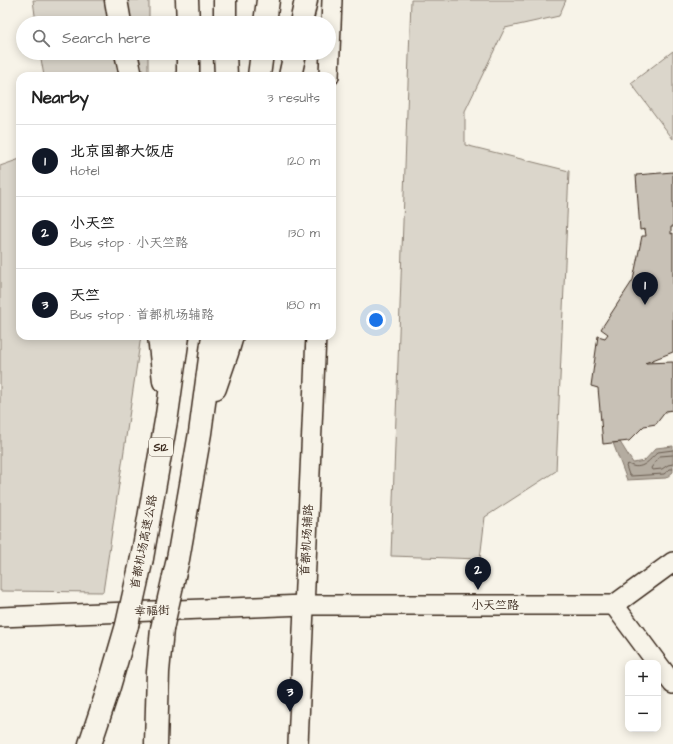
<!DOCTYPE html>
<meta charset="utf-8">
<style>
:root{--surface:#fff;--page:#f2f2f2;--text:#222;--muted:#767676;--line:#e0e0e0;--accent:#111827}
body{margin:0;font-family:"Architects Daughter","LXGW WenKai TC",sans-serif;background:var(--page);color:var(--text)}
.controls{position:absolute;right:12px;bottom:12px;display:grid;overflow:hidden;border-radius:8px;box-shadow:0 2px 10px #0003}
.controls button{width:36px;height:36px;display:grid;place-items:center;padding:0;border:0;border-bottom:1px solid var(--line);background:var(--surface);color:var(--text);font:20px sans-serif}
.you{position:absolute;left:376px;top:320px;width:14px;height:14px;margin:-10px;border:3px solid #fff;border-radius:50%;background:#1a73e8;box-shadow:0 0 0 6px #1a73e833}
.badge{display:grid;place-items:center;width:26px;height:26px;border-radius:50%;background:var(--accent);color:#fff;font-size:13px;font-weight:700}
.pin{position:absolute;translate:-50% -33px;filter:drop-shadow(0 1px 2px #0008)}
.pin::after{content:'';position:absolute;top:21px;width:14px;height:12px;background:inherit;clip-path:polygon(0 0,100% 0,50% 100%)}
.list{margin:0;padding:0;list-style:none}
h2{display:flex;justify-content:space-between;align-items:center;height:52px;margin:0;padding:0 16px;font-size:17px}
h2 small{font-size:13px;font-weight:400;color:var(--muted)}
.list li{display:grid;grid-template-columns:26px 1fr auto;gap:12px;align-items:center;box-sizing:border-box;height:72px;padding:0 16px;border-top:1px solid var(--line)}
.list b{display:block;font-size:15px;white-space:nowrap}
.list p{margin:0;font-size:13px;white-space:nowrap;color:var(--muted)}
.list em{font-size:13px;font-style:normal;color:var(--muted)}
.icon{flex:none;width:22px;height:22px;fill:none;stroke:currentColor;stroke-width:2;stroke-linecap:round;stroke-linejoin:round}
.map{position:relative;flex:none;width:673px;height:744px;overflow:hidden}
.search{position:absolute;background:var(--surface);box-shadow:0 2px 10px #0003;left:16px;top:16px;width:320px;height:44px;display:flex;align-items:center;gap:10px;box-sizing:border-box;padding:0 14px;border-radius:22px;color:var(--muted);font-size:15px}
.panel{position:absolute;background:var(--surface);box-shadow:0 2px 10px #0003;left:16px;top:72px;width:320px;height:268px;border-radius:12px}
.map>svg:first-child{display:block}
.green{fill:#dbd6cb;stroke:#8b8074}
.water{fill:#b4aca0;stroke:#84786c}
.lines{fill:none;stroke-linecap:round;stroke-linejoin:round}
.shore{stroke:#6b5e52;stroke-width:1}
.building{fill:#c8c1b6;stroke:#3b2a1e}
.minor-casing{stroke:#3b2a1e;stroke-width:22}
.highway-casing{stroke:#3b2a1e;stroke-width:25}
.minor{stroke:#f7f3e8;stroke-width:19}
.highway{stroke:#f7f3e8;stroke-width:22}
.highway-bridge-casing{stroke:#3b2a1e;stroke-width:25;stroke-linecap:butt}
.highway-bridge{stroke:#f7f3e8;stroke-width:22}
.labels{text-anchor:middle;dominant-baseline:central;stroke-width:3;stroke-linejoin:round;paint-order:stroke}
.shield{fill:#f7f3e8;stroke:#73665b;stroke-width:1}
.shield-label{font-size:11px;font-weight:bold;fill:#3b2a1e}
.street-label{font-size:12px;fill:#3b2a1e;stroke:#f7f3e8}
</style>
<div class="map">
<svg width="673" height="744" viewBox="0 0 673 744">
<rect width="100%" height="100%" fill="#f7f3e8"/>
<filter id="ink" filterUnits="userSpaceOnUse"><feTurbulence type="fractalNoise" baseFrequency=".025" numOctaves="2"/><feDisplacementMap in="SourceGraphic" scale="8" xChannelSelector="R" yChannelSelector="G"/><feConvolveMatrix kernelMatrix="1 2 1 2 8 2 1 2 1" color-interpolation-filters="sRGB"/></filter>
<g filter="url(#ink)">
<g class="green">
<path d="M33,0H149V23H36Z"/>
<path d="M411,0H566L559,16L505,28L465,111V145L569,171L556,471L485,517L480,559L391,556Z"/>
<path d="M673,51V139L631,83Z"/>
<path d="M40,53H148V76H44Z"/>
<path d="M20,159V336H141L103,592L0,591V166Z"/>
</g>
<path class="water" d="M620,442L633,463L644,461L656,448L673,446V472L666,478L627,480L613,443Z"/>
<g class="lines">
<g class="shore">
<path d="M673,450L658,452C649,460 642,472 628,464L626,466L629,475L631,476L664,474L670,469H673"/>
<path d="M673,455L660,456L651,468L652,470L662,469L668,465L673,464"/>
</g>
</g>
<path class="building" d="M673,172V227H671V234L673,233V352L645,363L673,362V410L666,411L656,424L644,426L629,441L603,444L598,388L591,386L598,336L605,338L608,334L601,329L633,280L642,236H646L645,229L640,230L636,175Z"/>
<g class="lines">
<defs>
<g id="minor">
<path d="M329,76L332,0"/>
<path d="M614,605L657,663"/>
<path d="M0,617L304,605H614L673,562"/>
<path d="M658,664L673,684"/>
<path d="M298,744L316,336"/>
</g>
<g id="highway">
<path d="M116,0L120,23"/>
<path d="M187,0L188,23"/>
<path d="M225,0V23"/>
<path d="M265,23L268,0"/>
<path d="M301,23L306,0"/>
<path d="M126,53L131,76"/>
<path d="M188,53V76"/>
<path d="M225,53L226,76"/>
<path d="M259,76L262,53"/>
<path d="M290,76L295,53"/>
<path d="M159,336L164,381"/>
<path d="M215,388L227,353L232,336"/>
<path d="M142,558L167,415L178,336"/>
<path d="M178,559L200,433L213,336"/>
<path d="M90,744L108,690L127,625"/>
<path d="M156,744L158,672L162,629"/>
</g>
</defs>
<use href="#minor" class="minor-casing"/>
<use href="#highway" class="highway-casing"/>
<use href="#minor" class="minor"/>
<use href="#highway" class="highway"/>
<defs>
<g id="highway-bridge">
<path d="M127,625L142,558"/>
<path d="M162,629L178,559"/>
</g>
</defs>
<use href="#highway-bridge" class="highway-bridge-casing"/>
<use href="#highway-bridge" class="highway-bridge"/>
</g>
</g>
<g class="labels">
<rect class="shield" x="149" y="438" width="24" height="18" rx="3"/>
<g class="shield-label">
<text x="161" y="447">S12</text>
</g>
<g class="street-label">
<text transform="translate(307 540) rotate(-87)">首都机场辅路</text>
<text transform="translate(144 542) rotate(-79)">首都机场高速公路</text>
<text x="495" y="605">小天竺路</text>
<text transform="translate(152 611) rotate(-2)">幸福街</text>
</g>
</g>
</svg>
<div class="controls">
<button>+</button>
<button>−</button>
</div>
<div class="you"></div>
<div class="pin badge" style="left:645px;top:305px">1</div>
<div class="pin badge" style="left:478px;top:590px">2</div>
<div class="pin badge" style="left:290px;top:712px">3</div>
<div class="search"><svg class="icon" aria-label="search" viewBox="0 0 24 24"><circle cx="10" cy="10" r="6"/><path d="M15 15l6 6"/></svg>Search here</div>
<section class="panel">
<h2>Nearby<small>3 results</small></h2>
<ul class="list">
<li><span class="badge">1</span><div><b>北京国都大饭店</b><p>Hotel</p></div><em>120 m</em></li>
<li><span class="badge">2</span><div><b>小天竺</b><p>Bus stop · 小天竺路</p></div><em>130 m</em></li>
<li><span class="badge">3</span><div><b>天竺</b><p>Bus stop · 首都机场辅路</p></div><em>180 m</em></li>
</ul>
</section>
</div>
